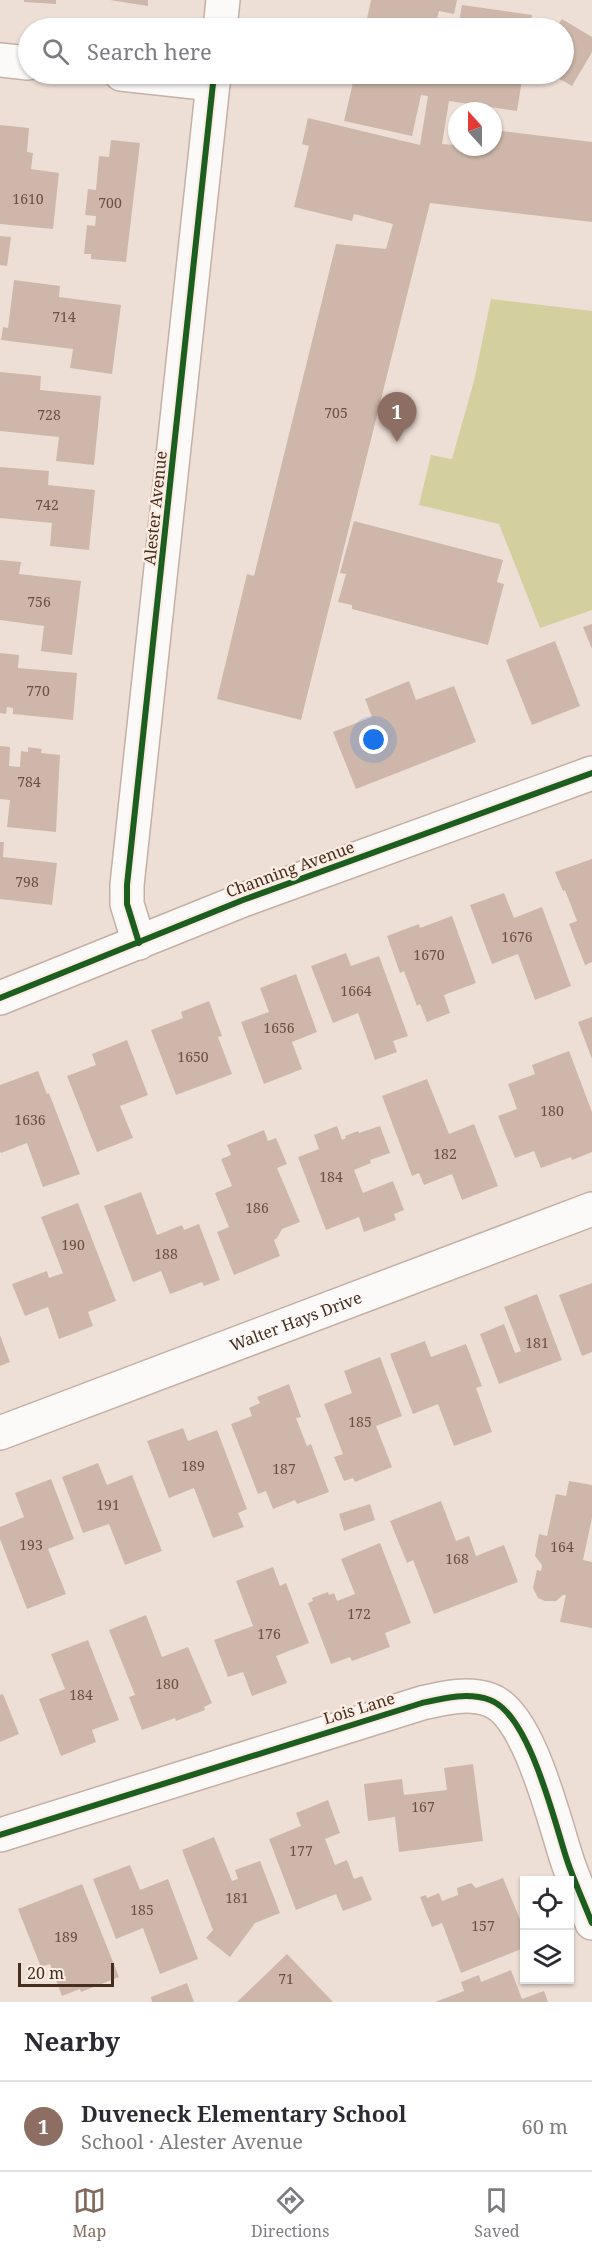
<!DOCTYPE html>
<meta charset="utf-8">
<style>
:root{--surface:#fff;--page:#f7f7f7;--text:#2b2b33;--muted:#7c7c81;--line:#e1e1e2;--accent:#836b5d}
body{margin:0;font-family:"Noto Serif",serif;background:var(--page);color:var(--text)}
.controls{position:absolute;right:18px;bottom:18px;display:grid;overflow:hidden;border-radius:0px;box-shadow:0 2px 4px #0004}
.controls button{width:54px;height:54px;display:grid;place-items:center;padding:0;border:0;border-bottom:2px solid var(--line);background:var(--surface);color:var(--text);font:30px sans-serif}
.compass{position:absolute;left:448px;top:102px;width:54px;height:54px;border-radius:50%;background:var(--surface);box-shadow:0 2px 4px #0004;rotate:339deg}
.scale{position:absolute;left:18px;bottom:15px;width:96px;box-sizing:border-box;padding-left:6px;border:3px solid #492d1c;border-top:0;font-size:16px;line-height:21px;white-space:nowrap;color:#492d1c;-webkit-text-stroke:4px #fbece4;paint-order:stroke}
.you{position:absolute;left:374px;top:740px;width:21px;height:21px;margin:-15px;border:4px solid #fff;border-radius:50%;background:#1a73e8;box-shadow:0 0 0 9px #1a73e833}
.badge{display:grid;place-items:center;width:39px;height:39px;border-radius:50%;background:var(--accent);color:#fff;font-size:20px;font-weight:700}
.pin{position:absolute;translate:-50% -50px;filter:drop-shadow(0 2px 3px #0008)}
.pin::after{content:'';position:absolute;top:32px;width:21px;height:18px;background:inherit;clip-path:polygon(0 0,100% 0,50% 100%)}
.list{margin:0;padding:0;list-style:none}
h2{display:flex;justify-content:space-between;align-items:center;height:78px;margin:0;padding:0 24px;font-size:26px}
h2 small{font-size:20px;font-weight:400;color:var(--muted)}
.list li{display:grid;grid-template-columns:39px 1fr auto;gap:18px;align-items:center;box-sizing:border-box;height:90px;padding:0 24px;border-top:2px solid var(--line)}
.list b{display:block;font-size:22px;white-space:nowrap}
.list p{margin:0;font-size:20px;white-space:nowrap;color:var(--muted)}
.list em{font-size:20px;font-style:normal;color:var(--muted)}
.icon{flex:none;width:33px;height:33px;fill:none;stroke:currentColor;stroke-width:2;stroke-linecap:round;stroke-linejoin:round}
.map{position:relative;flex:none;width:592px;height:2002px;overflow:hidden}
.search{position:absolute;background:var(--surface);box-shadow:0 2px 4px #0004;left:18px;right:18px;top:18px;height:66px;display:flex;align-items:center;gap:15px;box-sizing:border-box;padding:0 21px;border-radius:33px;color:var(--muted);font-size:22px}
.sheet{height:168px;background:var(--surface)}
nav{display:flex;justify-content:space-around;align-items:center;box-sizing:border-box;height:84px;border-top:2px solid var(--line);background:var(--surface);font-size:16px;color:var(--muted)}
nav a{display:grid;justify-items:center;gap:3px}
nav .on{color:var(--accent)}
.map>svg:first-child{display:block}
.green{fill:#d3cf9e}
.building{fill:#ceb7aa}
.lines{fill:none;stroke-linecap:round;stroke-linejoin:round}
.minor-casing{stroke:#c4b0a4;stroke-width:36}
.minor{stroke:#fcfaf9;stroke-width:33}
.cycleway-casing{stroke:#fbece4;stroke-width:10}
.cycleway{stroke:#1b5e20;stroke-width:6}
.labels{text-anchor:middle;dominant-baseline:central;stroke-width:5;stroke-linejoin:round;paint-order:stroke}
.number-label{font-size:14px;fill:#6a5040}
.street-label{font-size:16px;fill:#492d1c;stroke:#fbece4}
</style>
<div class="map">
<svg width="592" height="2002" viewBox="0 0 592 2002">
<rect width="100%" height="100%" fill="#eedfd6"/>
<path class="green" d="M491,299L592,311V610L540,628L499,524L419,505L431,455L452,459L474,381Z"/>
<g class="building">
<path d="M24,0H56V4L24,2Z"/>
<path d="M110,0H148V6Z"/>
<path d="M371,0H457L454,14L439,11L435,28H365Z"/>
<path d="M462,5L532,15L530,28H458Z"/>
<path d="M562,19L592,37V52L572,86L551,74H564V28H556Z"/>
<path d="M355,74H425L451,79L452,74H523L517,111L449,101L442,144L454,145L457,132V147H493V130L592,142V222L430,203L301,720L217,699L247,574L254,576L336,244L386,249L393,224L354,214L352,221L294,207L309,146L302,144L308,118L420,145L428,96L421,95L412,136L344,121Z"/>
<path d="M0,125L29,128L27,152L33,153L31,169L59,173L53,229L0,224Z"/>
<path d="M111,140L140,143L126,262L91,259V254H84L87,225L95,226L96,216L85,215L88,189L96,190L99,156L109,157Z"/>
<path d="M0,236L11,237L7,266L0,265Z"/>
<path d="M14,280L60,286L59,297L121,305L112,374L70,368L73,349L1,340L3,327L8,328Z"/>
<path d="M0,372L41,376L40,390L101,396L94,465L56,461L59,437L0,431Z"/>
<path d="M0,467L49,471L48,485L95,490L89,550L50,546L52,523L0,518Z"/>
<path d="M354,521L503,560L497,582L504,584L488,645L352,609V605L338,602L346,574L340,573Z"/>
<path d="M0,560L21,562L19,574L81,581L72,655L41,651L44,626L0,620Z"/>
<path d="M592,624V649L583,627Z"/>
<path d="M555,641L580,706L532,725L506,660Z"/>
<path d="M0,653L19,655L18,668L77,673L73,720L13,714V708L7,707L6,714L0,713Z"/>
<path d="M409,681L416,700L454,686L476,742L356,789L333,732L372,717L365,699Z"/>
<path d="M0,746L10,747L9,766L20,767L21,751L28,752V747L42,749L41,753L60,755L56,832L7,827L10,800L0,799Z"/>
<path d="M0,842H4L3,857L57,863L52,905L0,899Z"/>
<path d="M592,859V962L585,965L569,924L577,921L565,890L563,891L555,872Z"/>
<path d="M504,893L514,918L542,907L571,986L535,1000L518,954L492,964L470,905Z"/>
<path d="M452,916L476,983L444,995L450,1013L427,1022L420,1004L417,1006L404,971L400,973L387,936L419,924L420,928Z"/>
<path d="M346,953L351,966L379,956L408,1036L393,1041L397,1052L375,1060L358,1013L333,1023L311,966Z"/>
<path d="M296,974L317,1032L292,1042L302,1069L264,1084L241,1022L269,1012L260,988Z"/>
<path d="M209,1001L222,1036L218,1037L232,1074L176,1095L151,1030L183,1018L181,1012Z"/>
<path d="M592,1017V1059L578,1022Z"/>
<path d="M127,1040L148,1095L120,1106L133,1138L97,1152L67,1076L96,1065L92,1054Z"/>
<path d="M569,1051L592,1112V1152L572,1160L571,1157L541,1168L534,1151L515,1158L498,1116L517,1109L508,1084L535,1074L532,1065Z"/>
<path d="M38,1071L47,1094L49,1093L80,1174L43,1187L27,1143L1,1153L0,1151V1085Z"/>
<path d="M427,1079L449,1134L474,1124L498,1186L462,1200L452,1174L424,1185L419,1173L412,1176L382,1096Z"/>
<path d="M337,1126L342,1140L346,1138L345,1136L358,1131L359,1133L380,1126L390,1153L370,1160L371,1163L354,1170L363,1193L393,1181L404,1210L394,1214L396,1220L364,1232L359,1217L326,1230L298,1157L319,1149L314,1135Z"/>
<path d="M264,1130L268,1141L276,1138L287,1164L277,1168L300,1222L282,1229L277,1238L274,1240L280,1256L234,1275L217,1232L229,1227L215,1193L232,1186L221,1159L231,1155L227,1145Z"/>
<path d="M141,1192L157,1235L182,1225L184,1230L199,1224L220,1280L204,1286L202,1282L170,1294L161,1271L133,1282L104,1206Z"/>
<path d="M78,1203L116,1301L88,1312L93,1326L59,1339L48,1307L25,1316L12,1284L47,1271L49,1278L63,1273L41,1217Z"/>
<path d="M592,1283V1352L582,1356L559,1295Z"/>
<path d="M537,1294L562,1360L499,1384L480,1334L504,1324L515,1353L521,1351L504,1307Z"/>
<path d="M0,1335L10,1362L0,1366Z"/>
<path d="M425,1341L431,1357L466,1344L482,1386L476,1388L492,1432L454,1446L438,1404L413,1414L390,1354Z"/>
<path d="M380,1357L402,1416L376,1426L392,1467L355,1482L353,1478L344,1481L334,1457L343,1454L324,1404L352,1393L344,1371Z"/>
<path d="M289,1384L301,1417L296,1418L307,1446L311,1444L329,1492L297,1504L295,1500L273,1509L266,1491L258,1494L231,1424L252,1416L249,1408L260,1403L257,1397Z"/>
<path d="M183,1428L188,1441L217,1430L247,1509L238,1513L244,1527L213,1538L194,1488L169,1498L147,1441Z"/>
<path d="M98,1463L107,1485L132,1475L162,1551L125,1565L109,1524L83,1533L62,1477Z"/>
<path d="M51,1479L74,1539L48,1549L66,1594L27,1609L0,1539V1527L24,1517L15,1493Z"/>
<path d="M569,1481L592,1485V1518L583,1560L592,1562V1628L560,1622L566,1595H563L556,1601H545L538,1598L533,1588L537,1570L541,1571L542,1565L535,1556L539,1534L547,1536L556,1494L566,1496Z"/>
<path d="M441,1501L456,1541L469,1536L476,1556L504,1545L518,1582L434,1614L413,1560L407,1563L390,1521Z"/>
<path d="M370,1504L375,1520L344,1531L339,1514Z"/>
<path d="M380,1543L411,1623L385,1633L390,1647L352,1661L350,1657L331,1664L308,1603L313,1601L312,1598L328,1592L329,1595L334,1593L337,1601L355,1594L341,1559Z"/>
<path d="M273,1567L280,1586L286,1583L309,1643L276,1656L287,1683L252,1696L243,1672L228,1677L214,1640L253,1626L236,1581Z"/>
<path d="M146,1615L162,1657L188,1647L212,1703L204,1707L205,1710L176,1721L175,1718L142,1730L129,1697L135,1695L109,1630Z"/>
<path d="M88,1640L119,1720L92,1730L96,1742L61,1756L39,1699L65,1689L51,1654Z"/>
<path d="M3,1694L19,1734L0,1742V1695Z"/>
<path d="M473,1764L483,1841L399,1852L395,1817L368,1821L364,1784L402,1779L404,1795L447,1790L444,1768Z"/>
<path d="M328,1800L340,1833L325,1839L335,1865L347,1860L354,1879L362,1876L372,1900L343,1911L336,1894L296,1910L269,1839L301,1826L296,1813Z"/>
<path d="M214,1837L232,1881L238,1879L235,1870L260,1861L280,1913L255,1923L230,1957L206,1938L213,1930L182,1850Z"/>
<path d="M130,1865L140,1890L168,1879L198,1959L160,1974L143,1928L116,1939L93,1879Z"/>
<path d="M503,1878L524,1929L521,1930L524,1938V1948L461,1973L442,1923L432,1927L420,1897L426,1895L427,1898L439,1893L442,1901L458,1895L457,1888L471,1883L476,1888Z"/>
<path d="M82,1884L119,1977L81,1992L80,1989L62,1996L50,1964L41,1967L18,1909Z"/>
<path d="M287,1954L333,2002H237Z"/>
<path d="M511,1970L522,1999L544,1991L548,2002H435L464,1991L461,1982L479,1975L481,1982Z"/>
<path d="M187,1983L194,2002H152L151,1997Z"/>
</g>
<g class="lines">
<defs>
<g id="minor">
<path d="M220,28L223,0"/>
<path d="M0,60L28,63"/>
<path d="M121,74L213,84"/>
<path d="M139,943L127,904V885L214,74"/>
<path d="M0,998L243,900L592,773"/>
<path id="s1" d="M0,1433L592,1209"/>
<path d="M0,1835L422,1703C444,1698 468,1692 490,1700C530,1714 555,1825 568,1863C575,1883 584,1903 592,1923"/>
</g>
</defs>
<use href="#minor" class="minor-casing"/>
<use href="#minor" class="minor"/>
<defs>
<g id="cycleway">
<path d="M139,943L127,904V885L214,74"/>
<path d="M0,998L243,900L592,773"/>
<path d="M0,1835L422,1703C444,1698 468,1692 490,1700C530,1714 555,1825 568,1863C575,1883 584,1903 592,1923"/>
</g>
</defs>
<use href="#cycleway" class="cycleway-casing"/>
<use href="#cycleway" class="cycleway"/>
</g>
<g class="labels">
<g class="number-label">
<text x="28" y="198">1610</text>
<text x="110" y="202">700</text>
<text x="64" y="316">714</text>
<text x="336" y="412">705</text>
<text x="49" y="414">728</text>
<text x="47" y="504">742</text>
<text x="39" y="601">756</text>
<text x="38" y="690">770</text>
<text x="29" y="781">784</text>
<text x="27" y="881">798</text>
<text x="517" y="936">1676</text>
<text x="429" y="954">1670</text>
<text x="356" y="990">1664</text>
<text x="279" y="1027">1656</text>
<text x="193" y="1056">1650</text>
<text x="552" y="1110">180</text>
<text x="30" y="1119">1636</text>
<text x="445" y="1153">182</text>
<text x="331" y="1176">184</text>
<text x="257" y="1207">186</text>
<text x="73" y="1244">190</text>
<text x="166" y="1253">188</text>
<text x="537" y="1342">181</text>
<text x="360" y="1421">185</text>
<text x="193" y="1465">189</text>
<text x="284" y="1468">187</text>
<text x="108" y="1504">191</text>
<text x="31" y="1544">193</text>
<text x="562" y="1546">164</text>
<text x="457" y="1558">168</text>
<text x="359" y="1613">172</text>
<text x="269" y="1633">176</text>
<text x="167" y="1683">180</text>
<text x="81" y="1694">184</text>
<text x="423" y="1806">167</text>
<text x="301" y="1850">177</text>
<text x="237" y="1897">181</text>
<text x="142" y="1909">185</text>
<text x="483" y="1925">157</text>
<text x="66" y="1936">189</text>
<text x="286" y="1978">71</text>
</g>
<g class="street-label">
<text transform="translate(155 508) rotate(-84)">Alester Avenue</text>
<text transform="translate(290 869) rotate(-20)">Channing Avenue</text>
<text stroke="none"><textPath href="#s1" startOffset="316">Walter Hays Drive</textPath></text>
<text transform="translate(359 1708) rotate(-17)">Lois Lane</text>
</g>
</g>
</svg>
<div class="controls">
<button><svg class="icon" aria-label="locate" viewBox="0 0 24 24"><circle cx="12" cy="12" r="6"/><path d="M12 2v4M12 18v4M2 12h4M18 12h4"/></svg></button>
<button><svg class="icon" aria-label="layers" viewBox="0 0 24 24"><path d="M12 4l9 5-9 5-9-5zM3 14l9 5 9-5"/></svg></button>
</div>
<svg class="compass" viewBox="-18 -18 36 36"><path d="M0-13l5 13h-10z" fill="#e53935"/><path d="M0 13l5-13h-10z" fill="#7c7c81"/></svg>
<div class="scale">20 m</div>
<div class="you"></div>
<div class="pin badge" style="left:397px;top:442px;background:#8d6e63">1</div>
<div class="search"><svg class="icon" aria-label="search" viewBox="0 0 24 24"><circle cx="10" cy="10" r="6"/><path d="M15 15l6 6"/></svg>Search here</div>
</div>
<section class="sheet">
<h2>Nearby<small></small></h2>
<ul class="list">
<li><span class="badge" style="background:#8d6e63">1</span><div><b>Duveneck Elementary School</b><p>School · Alester Avenue</p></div><em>60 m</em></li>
</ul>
</section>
<nav>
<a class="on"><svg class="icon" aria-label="map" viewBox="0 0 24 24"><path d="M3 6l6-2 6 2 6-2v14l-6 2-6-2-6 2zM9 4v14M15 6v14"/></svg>Map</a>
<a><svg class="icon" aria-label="directions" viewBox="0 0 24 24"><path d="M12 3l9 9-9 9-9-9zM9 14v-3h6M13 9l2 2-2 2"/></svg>Directions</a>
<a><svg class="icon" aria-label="saved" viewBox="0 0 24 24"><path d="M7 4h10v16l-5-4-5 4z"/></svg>Saved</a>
</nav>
